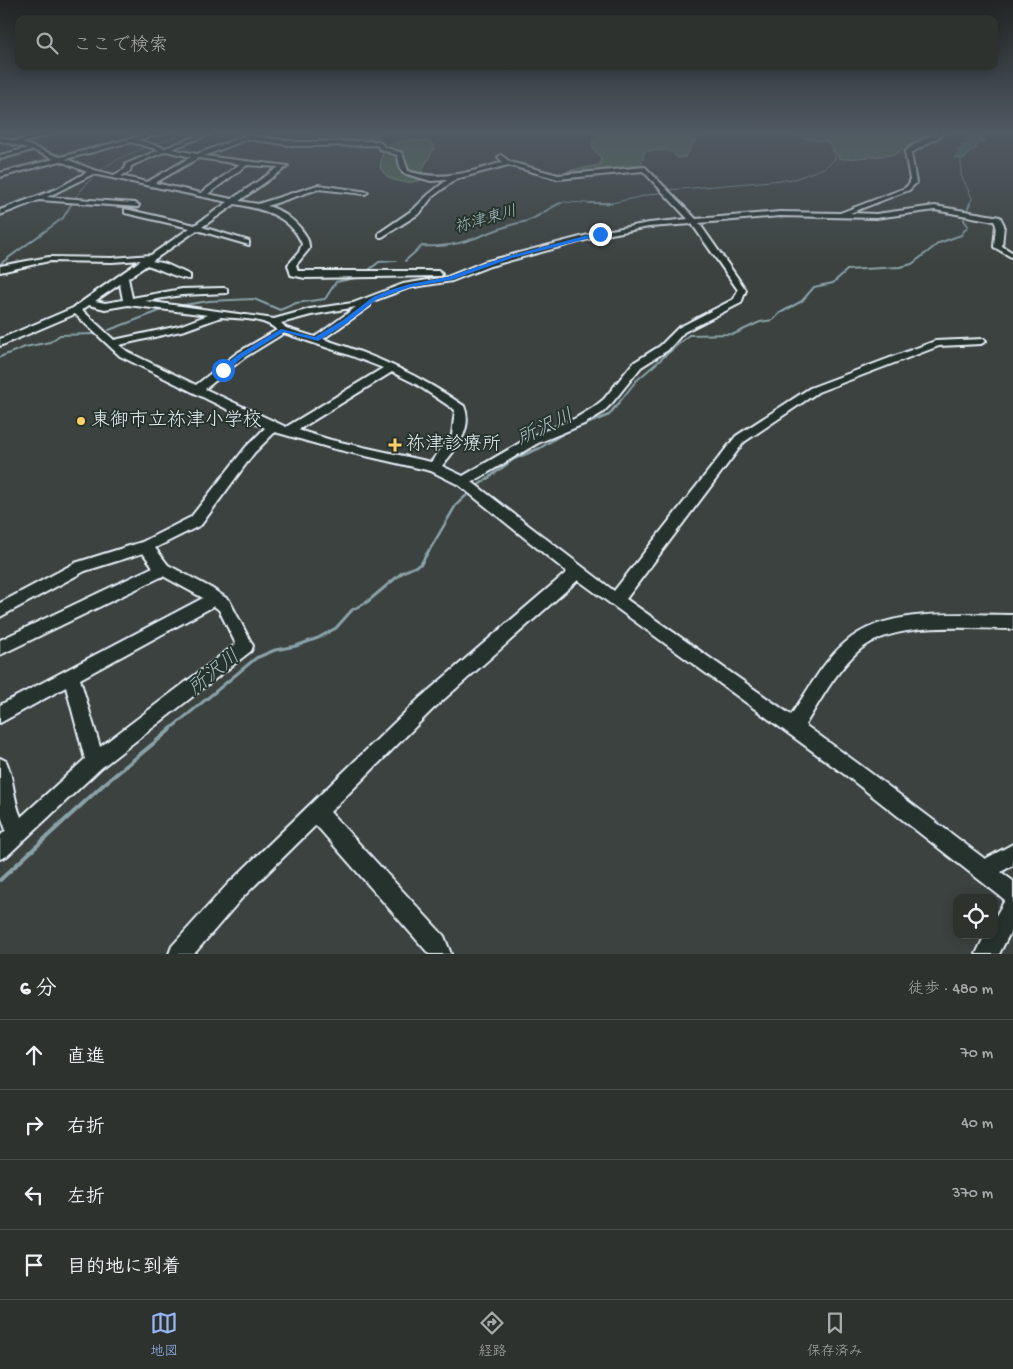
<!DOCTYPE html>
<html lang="ja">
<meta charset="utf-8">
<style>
:root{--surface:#2d322f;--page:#353a37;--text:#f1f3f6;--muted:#a7aaaa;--line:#484d4b;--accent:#95b2f1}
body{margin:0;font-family:"Gochi Hand","Klee One",sans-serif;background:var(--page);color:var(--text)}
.controls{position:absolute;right:15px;bottom:15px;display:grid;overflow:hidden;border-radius:10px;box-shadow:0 2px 12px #0003}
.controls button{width:45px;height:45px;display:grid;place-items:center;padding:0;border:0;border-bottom:1px solid var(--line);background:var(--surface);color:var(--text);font:25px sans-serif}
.stop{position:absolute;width:15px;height:15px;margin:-11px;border:4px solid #1a73e8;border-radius:50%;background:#fff}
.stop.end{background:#1a73e8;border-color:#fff;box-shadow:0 1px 5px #0008}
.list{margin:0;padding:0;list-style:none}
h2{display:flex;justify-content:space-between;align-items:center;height:65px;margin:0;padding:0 20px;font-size:21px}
h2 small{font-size:16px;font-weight:400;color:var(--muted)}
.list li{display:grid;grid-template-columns:32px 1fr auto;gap:15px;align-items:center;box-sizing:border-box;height:70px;padding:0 20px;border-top:1px solid var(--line)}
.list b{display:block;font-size:19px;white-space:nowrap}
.list em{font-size:16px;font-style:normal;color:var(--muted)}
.icon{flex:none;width:28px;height:28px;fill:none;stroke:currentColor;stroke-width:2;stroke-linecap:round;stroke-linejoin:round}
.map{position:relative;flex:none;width:1013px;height:954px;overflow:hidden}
.search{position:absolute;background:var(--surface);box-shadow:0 2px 12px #0003;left:15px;right:15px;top:15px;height:55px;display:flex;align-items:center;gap:12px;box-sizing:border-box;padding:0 18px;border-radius:10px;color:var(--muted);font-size:19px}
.sheet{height:345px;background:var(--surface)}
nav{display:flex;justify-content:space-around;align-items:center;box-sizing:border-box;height:70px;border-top:1px solid var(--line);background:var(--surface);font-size:14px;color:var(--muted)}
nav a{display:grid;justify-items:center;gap:2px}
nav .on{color:var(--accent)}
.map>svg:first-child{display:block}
.green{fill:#567057;stroke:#9fb0a8}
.water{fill:#4c6e73;stroke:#8aa2a8}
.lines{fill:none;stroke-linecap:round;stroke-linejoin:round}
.stream-far4{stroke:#8aa2a8;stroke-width:1}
.stream-far3{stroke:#8aa2a8;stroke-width:2}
.stream-far2{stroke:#8aa2a8;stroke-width:2.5}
.stream-far1{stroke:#8aa2a8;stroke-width:3}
.stream{stroke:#8aa2a8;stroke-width:4}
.minor-casing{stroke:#e8f1f8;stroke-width:4}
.minor{fill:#26332d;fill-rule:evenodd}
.route{fill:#1a73e8}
.poi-dot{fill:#ffd166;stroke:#26332d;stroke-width:2}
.labels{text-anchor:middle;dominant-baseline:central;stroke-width:4;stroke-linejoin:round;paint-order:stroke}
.far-water-label{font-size:16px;font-style:italic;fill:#aabdc3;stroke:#26332d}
.poi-label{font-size:19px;fill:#e8f1f8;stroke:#26332d;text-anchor:start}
.water-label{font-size:20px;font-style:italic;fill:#aabdc3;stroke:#26332d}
</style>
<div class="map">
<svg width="1013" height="954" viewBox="0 0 1013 954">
<rect width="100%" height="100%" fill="#3c423f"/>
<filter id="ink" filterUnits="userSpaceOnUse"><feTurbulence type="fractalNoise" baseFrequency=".02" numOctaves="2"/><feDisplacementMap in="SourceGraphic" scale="10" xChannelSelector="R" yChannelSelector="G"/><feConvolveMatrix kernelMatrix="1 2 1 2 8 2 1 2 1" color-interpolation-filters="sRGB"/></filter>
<g filter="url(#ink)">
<g class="green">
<path d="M323,132H376L378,136L360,142H321L317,137Z"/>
<path d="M601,132H708L698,136L685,157L678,158L669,150L644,151L642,164L573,174L567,171L600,165L601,158L593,148V140Z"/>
<path d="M792,132H931L929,136L905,147L894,155L844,159L839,158L828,142L802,138Z"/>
<path d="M413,140L429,141L435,147L422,170L423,176L421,180C407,185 386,182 380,167L383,151L396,142Z"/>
</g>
<path class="water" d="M974,132H987L990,134L985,135L980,140L985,142L978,143L975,147L978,148L970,151L965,159L954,158L960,152L957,150L963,148L961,145L966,146L970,141L968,138L972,139L977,134Z"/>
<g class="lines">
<g class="stream-far4">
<path d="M961,158V175L972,198L970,204"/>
<path d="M669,190L794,179L824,168L835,159L832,149"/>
<path d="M71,204C80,191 92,176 105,167C124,153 167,140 190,132"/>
<path d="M557,204L564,202L607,204L662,192"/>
</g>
<g class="stream-far3">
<path d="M590,203H611"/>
<path d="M405,261L422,246C462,248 476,236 511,225C516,223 522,223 527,221C539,217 548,208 561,203"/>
<path d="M0,264L63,218L72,203"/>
<path d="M365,273L379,262L396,261"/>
<path d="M177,306L209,301L254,299L280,310L296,303L325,299L336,282L360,277"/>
<path d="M109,330L165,309"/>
<path d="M0,357L25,347L50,342L60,335L95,334"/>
<path d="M614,409L636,381L689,335L734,334L760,322L773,320L780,313L802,301L814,287L833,283L847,270L900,267L912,264L939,243L961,235L968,226L964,220L970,203"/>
</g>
<g class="stream-far2">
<path d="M476,487L514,459L540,448L564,433L609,415L615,407"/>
<path d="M429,551L456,505L470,492"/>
</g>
<path class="stream-far1" d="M169,730L256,658L275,650L296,646L318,638L336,628L352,610L367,602L403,572L421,564L429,550"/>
<path class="stream" d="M0,880L103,785L171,729"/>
<defs>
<path id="minor" d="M49,132H57L22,143L60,157L156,132H164L137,140L165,148L207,132H214L172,149L197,154L247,135L297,142L379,141L384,147L402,153L408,171C441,182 471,172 503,162L498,157L501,155L510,162L558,175L645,167L696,219L780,212L840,213L905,188L910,183V179L905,152C912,145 934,132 943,132L940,136L911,153L916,183L909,190L850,213L876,214L935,206L1000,217L1004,225L1002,246L1013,253V258L994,247L996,225L994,221L935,210L876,218L780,216L699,223L746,290L741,303L684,332L668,350L641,367L612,403L602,413L584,424L538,443L472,482L614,591L736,436L810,388L935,341L984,339L986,341L981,344L939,346L818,392L744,442L626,599L791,715C808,691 823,661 846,642C887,606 962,615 1013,615V629C967,629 892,619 856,653C835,673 820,701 805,725L860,765L985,859L1013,844V865L1001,872L1013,881V927L999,954H976L985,935H994V919L1005,900L848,777L578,580L433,709L330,812L444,936L451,954H429L316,825L241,899L194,954H169L172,946L227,885L421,697L567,572L459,485L431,471L331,448L275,432L254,453L201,525L155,548L168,565L211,588L229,600L253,646L251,651L101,768L7,856L0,859V836L6,830L0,813V758L6,761C14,778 13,799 21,817L85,759L66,687L0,723V705L203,598L163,576L0,655V640L153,567L143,553L85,571L0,617V603L75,563L142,542L191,517L246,447L265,428L120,356L75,314L0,346V339L73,308L141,260L112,262L49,261L0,272V266L49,257L112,258L151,255L190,228L125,213V209L195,225L228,202L93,174L47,197L135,203L139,205L138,207L39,200L0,215V210L57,189L87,172L60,161L0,177V173L54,159L33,150L0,159V155L28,148L0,141V137L16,141ZM248,139L297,146L377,145L380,149L397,155C400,162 399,167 403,173L431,181L447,180L428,195L414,209L379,233V237H382L420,213L432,197L456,179L508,165L558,179L643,171L688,219L649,223L600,232L484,262L447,277L403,284L353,303L310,309L274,319L145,301L182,295L227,293V289L224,288L182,289L132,298L128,278L147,265C158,268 181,280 190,279V275L166,264L152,261L197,230L249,245V241L202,227L235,204C262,209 290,215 302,244L299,252L288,265L291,275L305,278L441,276L442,274L438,271H298L296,265L309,249C311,231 282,209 267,206L318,189L365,194L368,192L318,185L258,204L239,201L288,166L204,156ZM131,142L159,150L126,164L125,169L114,175L94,170L66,159ZM166,151L191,157L147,182L121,176L130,171L131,166ZM198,158L240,164L201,193L155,183ZM247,165L279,167L232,199L208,194ZM692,224L738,290L734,299L678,328L660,346L633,363L604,399L594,407L576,418L530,437L463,476L442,466C455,450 474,429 464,406C421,376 374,355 323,339L370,306V302L408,288L452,281L490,266L600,236L649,227ZM120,284L123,300L105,303L95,301ZM89,305L105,309L128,305L208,315L179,326L114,340L82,310ZM356,307L315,337L286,328L281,323L311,315ZM221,317C238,319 263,317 277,330L237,353L196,385L128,352L119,345L185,330ZM284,333L349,355L383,368L286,427L205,389L245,357ZM392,372L416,384L455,410L452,435L431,462L331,440L298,430ZM214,606L219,610L236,644L100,747L80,679Z"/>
</defs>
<use href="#minor" class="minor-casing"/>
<use href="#minor" class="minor"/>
</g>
</g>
<linearGradient id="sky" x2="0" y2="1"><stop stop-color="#212423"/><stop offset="0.5" stop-color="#505a63"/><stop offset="1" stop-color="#505a63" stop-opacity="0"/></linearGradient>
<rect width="1013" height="265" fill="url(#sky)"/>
<path class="route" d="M600,232L602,235L512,258L451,280L411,287L377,299L347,323L318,341L284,332L243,357L225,372L219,370L239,354L281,329L315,337L343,320L373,297L390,290L410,284L448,277L509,256Z"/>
<g class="poi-dot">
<circle cx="81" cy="421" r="5"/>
<path d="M392.5 437.5h5v5h5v5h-5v5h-5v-5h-5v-5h5z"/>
</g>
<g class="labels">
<g class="far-water-label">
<text transform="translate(486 221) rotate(-16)">祢津東川</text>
</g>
<g class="poi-label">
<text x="91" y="421">東御市立祢津小学校</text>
<text x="406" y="445">祢津診療所</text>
</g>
<g class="water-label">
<text transform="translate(546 429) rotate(-25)">所沢川</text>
<text transform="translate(215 674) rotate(-39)">所沢川</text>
</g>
</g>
</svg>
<div class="controls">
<button><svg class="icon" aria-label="locate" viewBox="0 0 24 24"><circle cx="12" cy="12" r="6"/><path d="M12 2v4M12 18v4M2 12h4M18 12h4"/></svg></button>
</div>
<div class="stop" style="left:223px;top:370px"></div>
<div class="stop end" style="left:600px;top:234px"></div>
<div class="search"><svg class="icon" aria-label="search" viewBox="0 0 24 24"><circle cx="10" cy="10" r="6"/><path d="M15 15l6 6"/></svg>ここで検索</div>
</div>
<section class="sheet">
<h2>6 分<small>徒歩 · 480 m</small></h2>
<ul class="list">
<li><svg class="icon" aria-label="ahead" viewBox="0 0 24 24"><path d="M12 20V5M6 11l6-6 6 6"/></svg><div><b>直進</b></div><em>70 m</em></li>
<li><svg class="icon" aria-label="right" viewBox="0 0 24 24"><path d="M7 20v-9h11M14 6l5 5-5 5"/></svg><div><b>右折</b></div><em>40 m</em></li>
<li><svg class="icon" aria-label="left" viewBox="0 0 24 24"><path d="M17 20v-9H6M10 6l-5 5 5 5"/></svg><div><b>左折</b></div><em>370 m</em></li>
<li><svg class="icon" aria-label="arrive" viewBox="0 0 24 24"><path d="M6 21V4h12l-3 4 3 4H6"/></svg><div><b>目的地に到着</b></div></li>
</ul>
</section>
<nav>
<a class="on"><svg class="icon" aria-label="map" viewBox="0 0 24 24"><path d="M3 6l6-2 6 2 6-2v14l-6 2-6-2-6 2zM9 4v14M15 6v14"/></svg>地図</a>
<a><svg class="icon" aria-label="directions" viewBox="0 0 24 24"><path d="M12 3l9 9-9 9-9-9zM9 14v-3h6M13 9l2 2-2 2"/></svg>経路</a>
<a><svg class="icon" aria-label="saved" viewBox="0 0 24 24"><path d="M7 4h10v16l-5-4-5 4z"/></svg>保存済み</a>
</nav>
